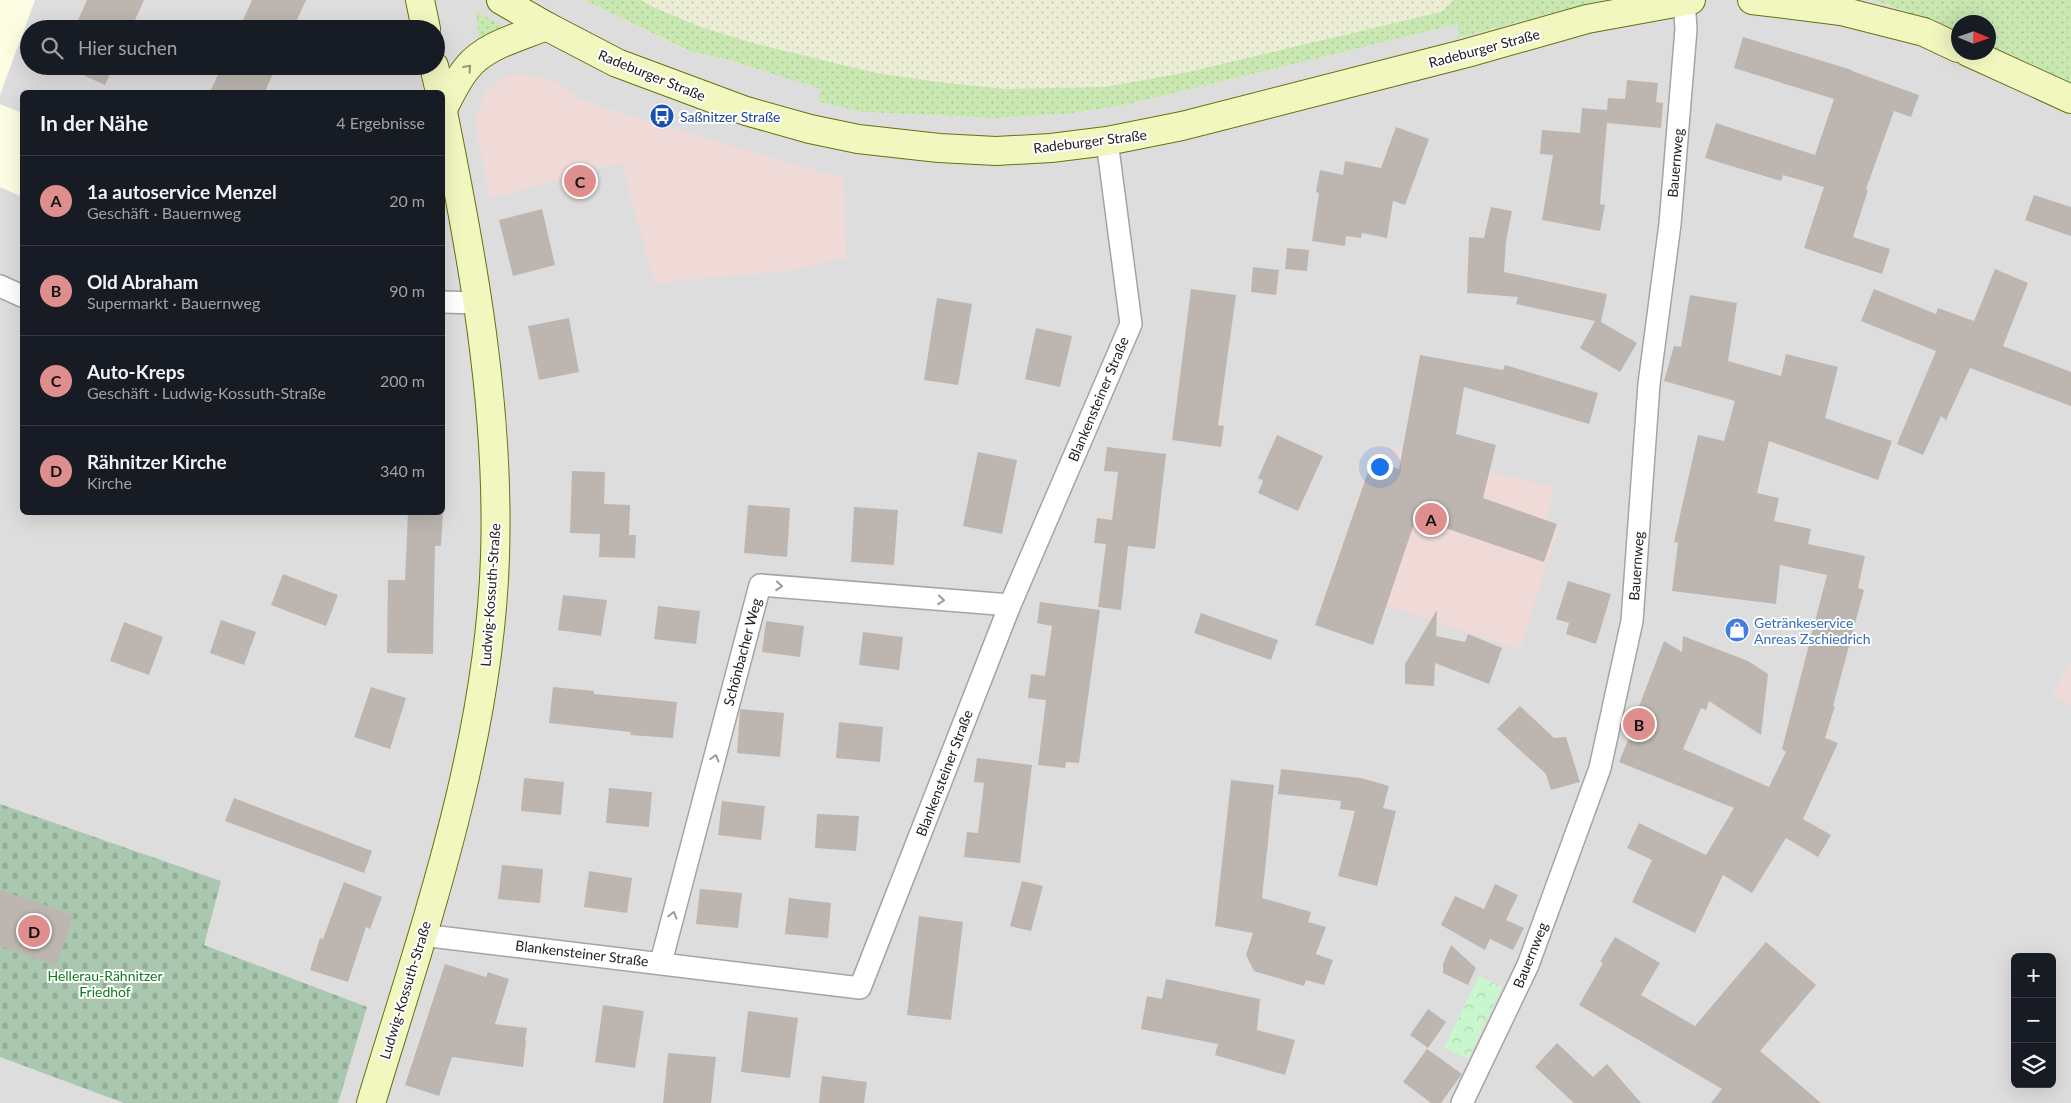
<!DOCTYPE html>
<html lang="de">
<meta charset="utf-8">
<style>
:root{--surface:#171b24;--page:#242831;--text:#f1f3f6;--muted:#9ea1a6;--line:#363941;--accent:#dd8e8d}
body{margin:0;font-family:Lato,sans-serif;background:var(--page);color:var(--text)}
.controls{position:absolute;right:15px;bottom:15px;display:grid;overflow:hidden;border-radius:8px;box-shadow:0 5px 20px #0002}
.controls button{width:45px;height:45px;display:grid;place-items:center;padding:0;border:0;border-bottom:1px solid var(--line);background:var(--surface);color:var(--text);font:25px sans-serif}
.compass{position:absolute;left:1951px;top:15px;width:45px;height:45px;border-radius:50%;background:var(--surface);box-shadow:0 5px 20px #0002;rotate:92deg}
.you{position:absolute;left:1379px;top:466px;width:18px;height:18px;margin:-12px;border:4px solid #fff;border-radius:50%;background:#1a73e8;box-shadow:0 0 0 8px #1a73e833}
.badge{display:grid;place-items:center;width:32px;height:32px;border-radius:50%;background:var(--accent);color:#111;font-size:16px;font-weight:700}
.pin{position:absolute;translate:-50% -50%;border:2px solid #fff;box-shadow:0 1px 5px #0006}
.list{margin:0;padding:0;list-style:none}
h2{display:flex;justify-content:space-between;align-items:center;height:65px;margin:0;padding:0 20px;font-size:21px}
h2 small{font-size:16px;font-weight:400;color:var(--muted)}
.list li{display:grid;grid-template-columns:32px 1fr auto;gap:15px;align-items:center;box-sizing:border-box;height:90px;padding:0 20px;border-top:1px solid var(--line)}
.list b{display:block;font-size:19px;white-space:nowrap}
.list p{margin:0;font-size:16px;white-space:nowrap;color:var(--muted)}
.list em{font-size:16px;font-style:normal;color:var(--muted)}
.icon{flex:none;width:28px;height:28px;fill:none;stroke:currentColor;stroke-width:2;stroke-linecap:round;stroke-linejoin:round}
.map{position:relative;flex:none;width:2071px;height:1103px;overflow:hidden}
.search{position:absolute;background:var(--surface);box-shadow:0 5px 20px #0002;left:20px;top:20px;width:425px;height:55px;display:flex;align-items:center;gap:12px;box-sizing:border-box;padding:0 18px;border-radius:28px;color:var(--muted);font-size:19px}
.panel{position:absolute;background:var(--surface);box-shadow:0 5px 20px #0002;left:20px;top:90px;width:425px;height:425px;border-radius:8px}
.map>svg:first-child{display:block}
.residential{fill:#dedddd;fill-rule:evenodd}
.commercial{fill:#f0dad8}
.education{fill:#fcfde3}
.farmland{fill:url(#farmland-dots)}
.grass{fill:url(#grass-dots)}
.cemetery{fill:url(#cemetery-stones)}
.park{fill:url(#park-crowns)}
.building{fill:#bdb6b0}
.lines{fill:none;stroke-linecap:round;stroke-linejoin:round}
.street-casing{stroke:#a4a4a4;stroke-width:24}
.secondary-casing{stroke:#64730c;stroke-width:30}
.street{stroke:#fff;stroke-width:21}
.secondary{stroke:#f2f6bf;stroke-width:28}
.oneway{stroke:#949677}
.oneway2{stroke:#9b9b9b}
.labels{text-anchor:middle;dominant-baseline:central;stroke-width:4;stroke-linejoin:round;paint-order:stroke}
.street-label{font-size:14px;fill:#202020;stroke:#fff}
.transit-label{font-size:14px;fill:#164399;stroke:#fff;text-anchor:start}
.shop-label{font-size:14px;fill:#366cbe;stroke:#fff;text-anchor:start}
.park-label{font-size:14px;fill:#127a1f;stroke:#fff}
</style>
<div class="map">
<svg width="2071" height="1103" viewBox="0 0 2071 1103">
<defs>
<pattern id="farmland-dots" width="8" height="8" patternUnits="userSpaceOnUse" patternTransform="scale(1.25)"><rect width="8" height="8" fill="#ebedd4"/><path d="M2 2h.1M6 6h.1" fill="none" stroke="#c9cbb6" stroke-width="1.8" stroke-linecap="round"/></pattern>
<pattern id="grass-dots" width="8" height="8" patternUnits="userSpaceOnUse" patternTransform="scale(1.25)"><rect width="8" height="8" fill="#c9e7b1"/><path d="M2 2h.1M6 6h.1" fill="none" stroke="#acc698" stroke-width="1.8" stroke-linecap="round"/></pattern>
<pattern id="cemetery-stones" width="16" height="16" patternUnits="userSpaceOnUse" patternTransform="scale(1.25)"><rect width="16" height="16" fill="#aac8af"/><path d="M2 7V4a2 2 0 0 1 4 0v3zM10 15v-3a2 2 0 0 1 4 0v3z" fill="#92ac96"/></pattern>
<pattern id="park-crowns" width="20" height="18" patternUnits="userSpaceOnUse" patternTransform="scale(1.25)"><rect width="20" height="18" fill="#c8f7cd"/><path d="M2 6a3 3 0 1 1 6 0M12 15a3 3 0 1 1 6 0" fill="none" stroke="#acd3b0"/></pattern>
</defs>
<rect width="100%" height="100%" fill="#f0ede7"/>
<path class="residential" d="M0,0H584L688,51L729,60L822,89L818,102L862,112L996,118L1066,114L1125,105L1458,24L1459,38L1601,0H1870L1886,4L1958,32V52H1988L1989,45L2071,83V662L2053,695L2071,706V1103H0ZM29,29H436V66H29ZM22,92H442V512H22ZM2015,957H2052V1084H2015Z"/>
<g class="commercial">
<path d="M520,73L555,81L579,99L604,108L844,179L846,258L786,271L655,283L621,162L490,199L475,122L485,93L502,77Z"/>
<path d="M1376,444L1553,487L1547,520L1560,525L1520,649L1386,606L1315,625Z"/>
<path d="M2071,662V706L2053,695Z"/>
</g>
<g class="education">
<path d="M0,0H35L0,95Z"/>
<path d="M0,104L22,113V190L20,196L0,187Z"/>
</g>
<path class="farmland" d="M641,0H1454L1441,12L1188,72L1105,87L1006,89L946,83L876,73L753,43L701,27L653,7Z"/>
<g class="grass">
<path d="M584,0H641L653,7L701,27L753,43L876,73L946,83L1006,89L1105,87L1188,72L1441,12L1454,0H1601L1458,38V24L1125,105L1066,114L996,118L862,112L818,102L821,89L729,60L689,51Z"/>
<path d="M1870,0H2071V83L1989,45L1988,22H1958V32L1886,4Z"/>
<path d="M476,11L506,28L479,42Z"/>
</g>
<path class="cemetery" d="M0,804L221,881L204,945L367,1007L338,1103H124L0,1057Z"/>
<path class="park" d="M1479,976L1502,987L1468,1059L1444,1048Z"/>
<g class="building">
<path d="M87,0H144L131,29H74Z"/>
<path d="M252,0H306L293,29H239Z"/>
<path d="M1743,37L1852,70V71L1919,95L1911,117L1894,111L1866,189L1868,190L1853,237L1890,249L1882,274L1804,248L1824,187L1783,175L1781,181L1705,158L1716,123L1815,155L1834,99L1734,68Z"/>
<path d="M63,66H114L105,85Z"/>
<path d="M222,66H276L265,92H210Z"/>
<path d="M1627,80L1658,83L1656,102L1663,103L1661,128L1607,123L1600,204L1605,205L1600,231L1542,220L1553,155L1540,154L1542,130L1580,133L1582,108L1607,110L1608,98L1625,99Z"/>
<path d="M1396,127L1429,139L1405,205L1393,201L1387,238L1362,233L1361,238L1346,236L1345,246L1312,241L1319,193L1316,192L1320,170L1343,175L1345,161L1381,168Z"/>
<path d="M2034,195L2071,207V236L2025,220Z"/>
<path d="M1491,207L1512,211L1506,241L1504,272L1607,294L1601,322L1637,343L1620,372L1580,348L1595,321L1516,304L1518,297L1467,293L1469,237L1484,238Z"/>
<path d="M542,209L555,265L513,276L499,220Z"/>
<path d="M1287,248L1309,250L1307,271L1285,269Z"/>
<path d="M1253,267L1279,270L1276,295L1251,292Z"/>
<path d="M1995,269L2028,283L2003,346L2071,372V406L1970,368L1946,420L1941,416L1923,455L1897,444L1936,351L1861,321L1874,289L1936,314L1938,308L1974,321Z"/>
<path d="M1191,289L1236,295L1218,425L1224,426L1221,447L1172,440Z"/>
<path d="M1690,295L1737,303L1728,361L1781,376L1786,354L1838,367L1825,418L1892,441L1878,480L1769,441L1757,493L1779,498L1774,521L1811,529L1808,544L1865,556L1858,588L1864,590L1833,706H1835L1825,738L1838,743L1803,819L1831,835L1818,857L1786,838L1752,893L1723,875L1695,933L1632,902L1652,860L1627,848L1639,823L1706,855L1734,808L1619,762L1631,733L1627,731L1636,708L1638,709L1664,641L1682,652L1683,636L1748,661L1768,674L1761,735L1709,701L1706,710L1701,708L1683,749L1769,787L1786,752L1782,749L1827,575L1780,565L1776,604L1672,591L1678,543L1674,542L1698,435L1724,441L1735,401L1664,381L1674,346L1681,347Z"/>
<path d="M937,298L972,304L958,385L924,380Z"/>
<path d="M569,318L579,372L539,380L528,326Z"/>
<path d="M1036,328L1072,336L1060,387L1025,379Z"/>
<path d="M1420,355L1503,370L1505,365L1598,393L1589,424L1464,387L1456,434L1496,445L1483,498L1557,524L1544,562L1416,518L1373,645L1315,625L1372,460L1399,469Z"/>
<path d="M1277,435L1323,456L1298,511L1258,493L1263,481L1258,478Z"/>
<path d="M1107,447L1166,454L1155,549L1128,546L1121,610L1098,607L1106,544L1094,543L1097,518L1112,520L1118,472L1104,471Z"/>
<path d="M978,452L1017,460L1002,534L963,526Z"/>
<path d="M572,471L605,472L604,504L630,505L629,535H636L635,558L599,557L600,534L570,533Z"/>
<path d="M748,505L790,508L787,557L744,553Z"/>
<path d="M854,507L898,510L894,565L851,562Z"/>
<path d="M408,512H443L441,546H435L433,654L387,653L388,580H405Z"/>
<path d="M283,574L338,595L326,626L271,605Z"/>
<path d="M1568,581L1611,594L1596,644L1566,634L1569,623L1556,619Z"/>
<path d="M563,595L607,600L601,636L558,630Z"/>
<path d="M1040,602L1100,610L1079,763L1066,762L1065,768L1038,765L1046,700L1028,698L1031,674L1045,676L1052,626L1037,623Z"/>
<path d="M658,606L700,611L696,644L654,639Z"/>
<path d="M1437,610L1436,636L1465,642L1468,634L1502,648L1489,684L1435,663L1434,686L1405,684V664Z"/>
<path d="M1201,613L1278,640L1271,660L1194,633Z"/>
<path d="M221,620L256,632L244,665L210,653Z"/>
<path d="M766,621L804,626L800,657L762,652Z"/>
<path d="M124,622L163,637L149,675L110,661Z"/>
<path d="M863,632L903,637L899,670L859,665Z"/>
<path d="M371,687L406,698L390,749L354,737Z"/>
<path d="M553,687L594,691V694L677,702L673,738L630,735L631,732L549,723Z"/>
<path d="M1520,706L1554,738L1566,737L1580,782L1551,790L1546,774L1497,729Z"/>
<path d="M740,709L784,713L780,757L737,753Z"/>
<path d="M839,722L883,727L880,762L836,758Z"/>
<path d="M977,758L1032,765L1020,863L964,857L967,832L978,833L984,783L974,782Z"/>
<path d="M1281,769L1361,778L1389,786L1383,808L1396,811L1377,886L1338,876L1355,811L1340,809L1341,801L1278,794Z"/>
<path d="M524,778L564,782L561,815L521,811Z"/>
<path d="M1231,780L1274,785L1262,898L1311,912L1308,922L1326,927L1316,954L1333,960L1324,985L1306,980L1304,986L1254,971L1246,955L1253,933L1215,926Z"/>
<path d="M609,788L652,792L649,827L606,823Z"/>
<path d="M234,798L372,851L364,873L225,821Z"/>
<path d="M722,801L765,806L761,840L718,835Z"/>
<path d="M817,814L859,816L856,851L815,848Z"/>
<path d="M502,865L543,869L540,903L498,899Z"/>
<path d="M589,871L632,878L627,913L584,907Z"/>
<path d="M1022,881L1043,886L1031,931L1010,926Z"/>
<path d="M344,882L382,897L370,929L366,927L348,982L310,970L320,938L323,939Z"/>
<path d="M1495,884L1518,895L1506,920L1524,928L1513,950L1490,939L1485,950L1441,925L1455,896L1484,909Z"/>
<path d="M700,889L742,893L738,928L696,924Z"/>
<path d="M0,890L74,915L56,966L0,946Z"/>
<path d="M789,898L831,903L828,938L785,934Z"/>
<path d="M919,916L963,922L951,1020L907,1015Z"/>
<path d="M1615,937L1660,963L1641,995L1695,1026L1766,942L1816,985L1760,1051L1821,1103H1711L1722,1089L1579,1005L1603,963L1600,962Z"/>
<path d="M1451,945L1476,968L1468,985L1443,973V964Z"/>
<path d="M445,964L486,977L488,972L509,979L495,1024L527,1028L525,1040L526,1041L523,1067L452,1057L439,1096L405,1085Z"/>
<path d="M1166,979L1260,999L1257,1030L1295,1040L1285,1075L1215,1055L1218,1044L1141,1029L1147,996L1162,999Z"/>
<path d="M603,1005L644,1011L635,1068L595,1062Z"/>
<path d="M1428,1009L1446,1022L1428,1048L1410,1035Z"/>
<path d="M748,1011L798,1018L790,1078L741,1072Z"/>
<path d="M1557,1043L1593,1077L1607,1064L1641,1103H1574L1535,1067Z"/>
<path d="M1427,1049L1462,1074L1441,1103H1431L1403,1082Z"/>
<path d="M668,1053L716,1057L711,1103H663Z"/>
<path d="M822,1076L867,1082L864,1103H819Z"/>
</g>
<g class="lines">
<defs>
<g id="street">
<path d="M0,286L22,296"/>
<path d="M442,302L479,303"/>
<path d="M422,935L860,988L1010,605L1131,324L1107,141"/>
<path d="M661,962L760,585L1010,605"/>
<path d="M1462,1103L1528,965L1600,768L1632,621L1649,384L1670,224L1686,29L1684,0"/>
</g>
<g id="secondary">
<path d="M420,0L426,29"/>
<path d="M501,0L546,26L617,63L746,111L810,129L858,139L939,148L996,151L1051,148L1107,141L1182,126L1467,53L1587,19L1691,0"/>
<path d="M1752,0L1841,11L1924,32L1958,48"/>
<path d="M1968,52L2071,99"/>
<path d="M434,66L440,92"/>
<path d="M443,109C450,95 457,80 467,68C485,45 520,37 546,26"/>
<path d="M371,1103C425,925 489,745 495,557C500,405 472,255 442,107"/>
</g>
</defs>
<use href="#street" class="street-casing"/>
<use href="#secondary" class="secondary-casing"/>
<use href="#street" class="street"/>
<use href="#secondary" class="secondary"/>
</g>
<defs><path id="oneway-chevron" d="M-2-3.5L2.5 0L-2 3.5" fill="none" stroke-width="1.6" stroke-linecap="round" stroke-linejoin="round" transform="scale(1.25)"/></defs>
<use class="oneway" href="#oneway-chevron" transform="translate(468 68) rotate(-48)"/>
<g class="oneway2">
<use href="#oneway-chevron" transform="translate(779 586) rotate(5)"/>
<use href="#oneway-chevron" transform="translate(941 600) rotate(5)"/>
<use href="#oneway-chevron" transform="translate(715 758) rotate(-75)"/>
<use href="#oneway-chevron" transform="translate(673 915) rotate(-75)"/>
</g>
<defs>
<symbol id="bus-disc" viewBox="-11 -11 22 22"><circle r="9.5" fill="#1a4fb4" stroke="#fff"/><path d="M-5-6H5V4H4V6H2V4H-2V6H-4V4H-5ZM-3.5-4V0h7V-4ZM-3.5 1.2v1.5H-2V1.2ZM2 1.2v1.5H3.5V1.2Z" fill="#fff"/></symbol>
<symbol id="shop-disc" viewBox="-11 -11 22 22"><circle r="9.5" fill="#3f7fe0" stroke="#fff"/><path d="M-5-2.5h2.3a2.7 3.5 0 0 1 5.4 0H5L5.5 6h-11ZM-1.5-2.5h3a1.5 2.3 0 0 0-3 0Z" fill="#fff"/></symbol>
</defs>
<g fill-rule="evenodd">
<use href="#bus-disc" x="648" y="102" width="28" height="28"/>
<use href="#shop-disc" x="1723" y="616" width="28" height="28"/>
</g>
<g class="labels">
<g class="street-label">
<text transform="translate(1484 48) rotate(-15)">Radeburger Straße</text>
<text transform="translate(652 75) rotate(22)">Radeburger Straße</text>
<text transform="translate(1090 141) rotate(-7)">Radeburger Straße</text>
<text transform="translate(1675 163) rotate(-85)">Bauernweg</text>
<text transform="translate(1098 399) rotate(-67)">Blankensteiner Straße</text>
<text transform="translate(1636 566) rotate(-86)">Bauernweg</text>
<text transform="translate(490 595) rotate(-86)">Ludwig-Kossuth-Straße</text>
<text transform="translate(742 652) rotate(-75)">Schönbacher Weg</text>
<text transform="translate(944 773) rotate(-69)">Blankensteiner Straße</text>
<text transform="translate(582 953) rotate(7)">Blankensteiner Straße</text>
<text transform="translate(1530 955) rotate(-68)">Bauernweg</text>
<text transform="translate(405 990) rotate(-73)">Ludwig-Kossuth-Straße</text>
</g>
<g class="transit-label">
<text x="680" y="116">Saßnitzer Straße</text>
</g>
<g class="shop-label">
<text x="1754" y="622">Getränkeservice<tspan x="1754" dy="16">Anreas Zschiedrich</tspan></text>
</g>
<g class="park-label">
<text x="105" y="975">Hellerau-Rähnitzer<tspan x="105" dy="16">Friedhof</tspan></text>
</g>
</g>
</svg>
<div class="controls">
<button>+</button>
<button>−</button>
<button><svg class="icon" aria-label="layers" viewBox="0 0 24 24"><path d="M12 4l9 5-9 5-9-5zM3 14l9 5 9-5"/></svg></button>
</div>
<svg class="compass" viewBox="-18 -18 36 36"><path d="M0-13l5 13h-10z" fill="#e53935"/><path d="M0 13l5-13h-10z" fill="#9ea1a6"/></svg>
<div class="you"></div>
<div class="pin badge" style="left:1431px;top:519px">A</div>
<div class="pin badge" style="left:1639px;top:724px">B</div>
<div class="pin badge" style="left:580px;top:181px">C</div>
<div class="pin badge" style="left:34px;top:931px">D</div>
<div class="search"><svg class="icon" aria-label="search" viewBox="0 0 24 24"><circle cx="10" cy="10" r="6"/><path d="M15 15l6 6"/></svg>Hier suchen</div>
<section class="panel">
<h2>In der Nähe<small>4 Ergebnisse</small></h2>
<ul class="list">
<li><span class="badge">A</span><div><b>1a autoservice Menzel</b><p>Geschäft · Bauernweg</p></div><em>20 m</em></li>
<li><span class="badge">B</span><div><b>Old Abraham</b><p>Supermarkt · Bauernweg</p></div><em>90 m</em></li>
<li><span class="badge">C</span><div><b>Auto-Kreps</b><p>Geschäft · Ludwig-Kossuth-Straße</p></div><em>200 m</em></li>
<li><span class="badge">D</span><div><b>Rähnitzer Kirche</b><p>Kirche</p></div><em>340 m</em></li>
</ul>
</section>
</div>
